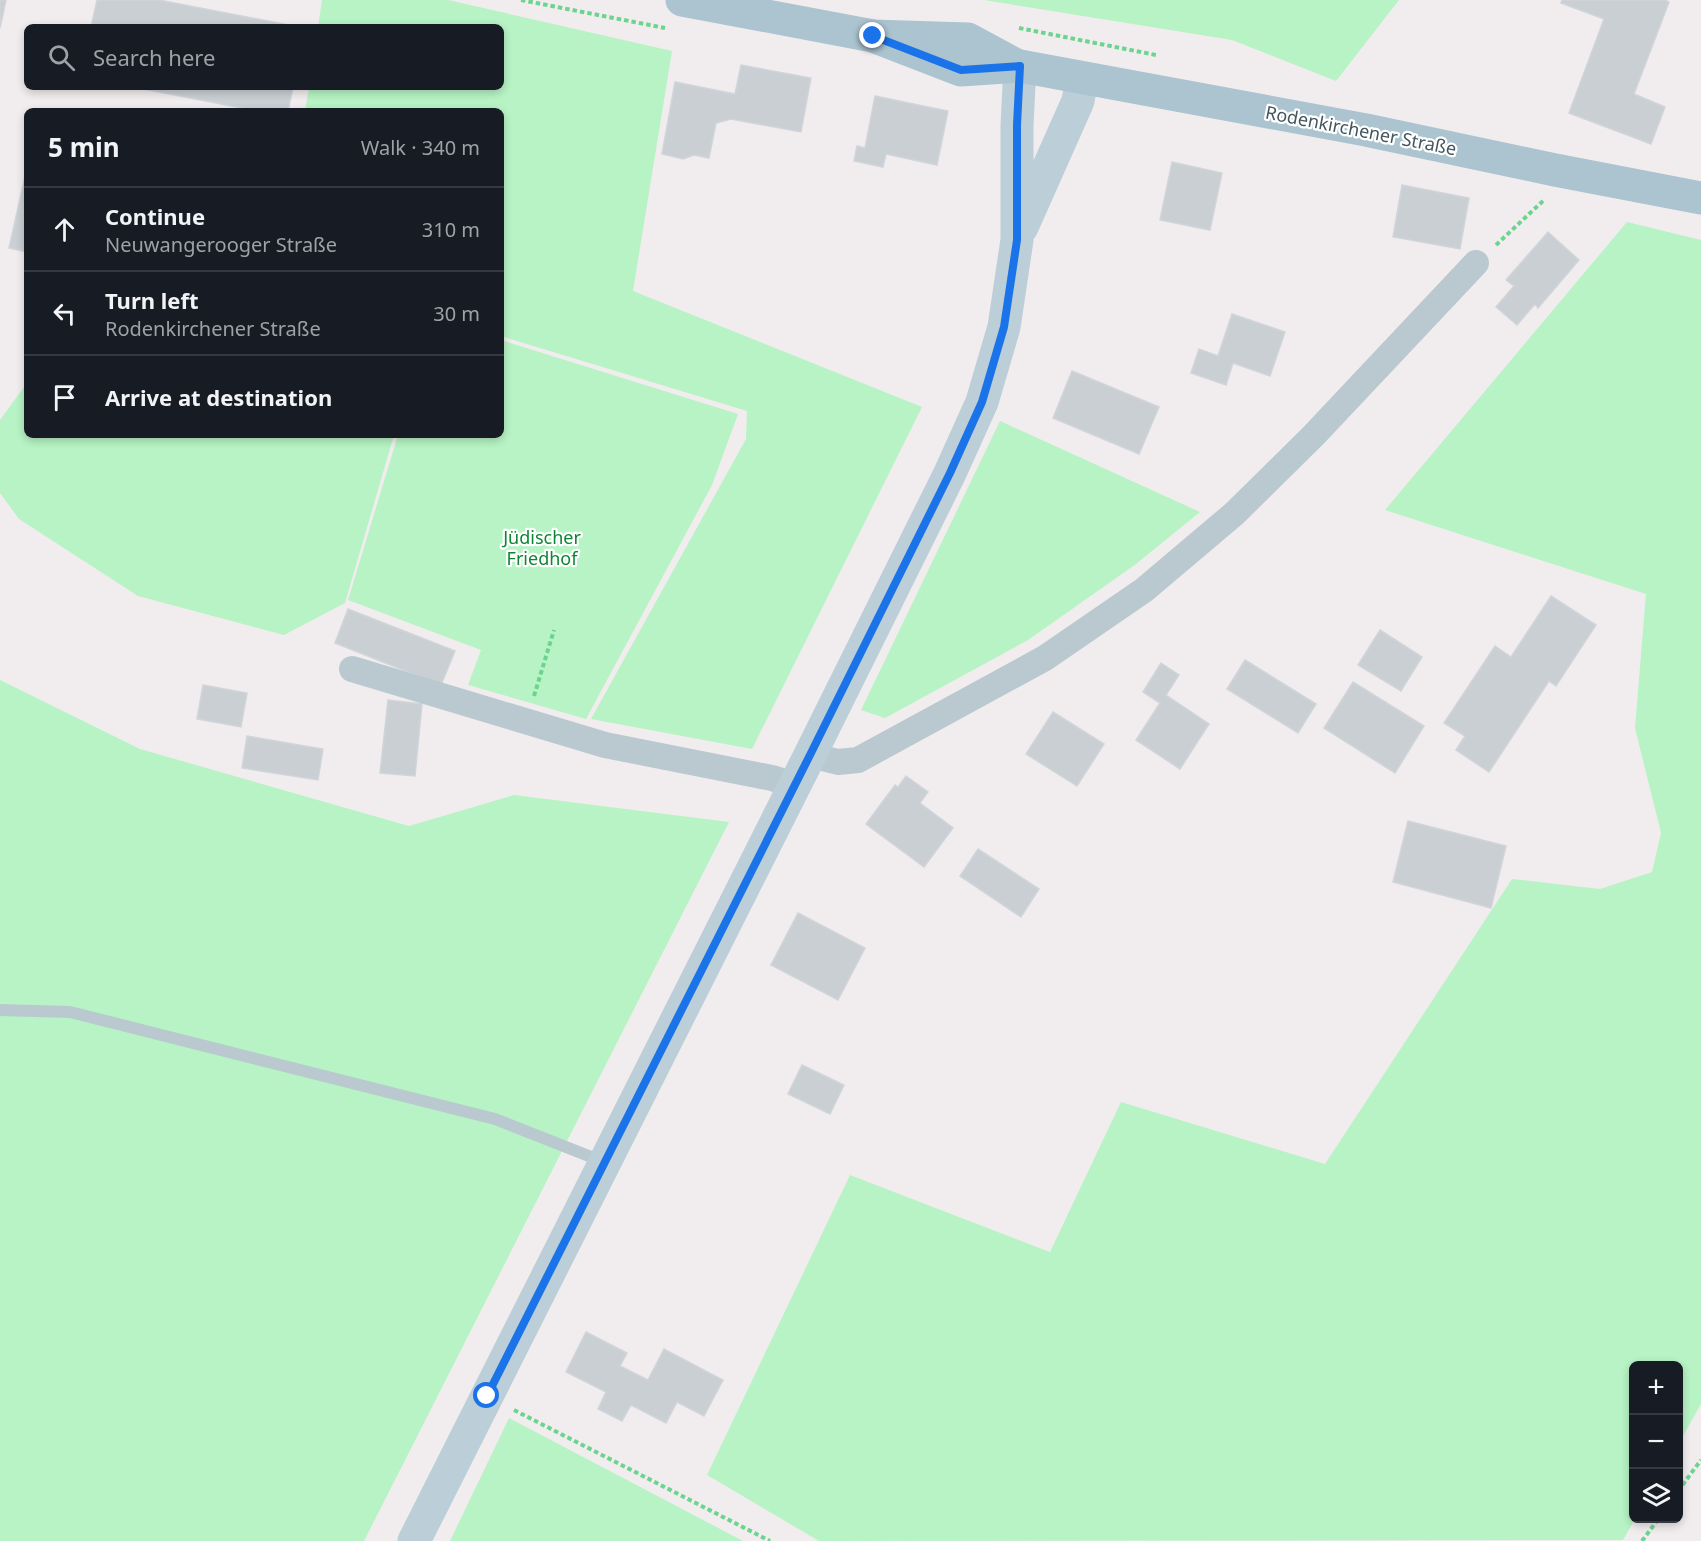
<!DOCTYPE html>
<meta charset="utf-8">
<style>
:root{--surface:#171b24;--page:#242831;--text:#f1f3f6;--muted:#9ea1a6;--line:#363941}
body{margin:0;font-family:"Noto Sans",sans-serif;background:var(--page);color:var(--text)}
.controls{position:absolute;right:18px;bottom:18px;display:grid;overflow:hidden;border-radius:9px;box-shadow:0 3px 9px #0003}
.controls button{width:54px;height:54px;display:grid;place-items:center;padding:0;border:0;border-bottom:2px solid var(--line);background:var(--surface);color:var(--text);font:30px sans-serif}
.stop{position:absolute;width:18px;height:18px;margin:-14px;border:4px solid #1a73e8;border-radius:50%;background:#fff}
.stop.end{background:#1a73e8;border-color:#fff;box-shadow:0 2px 6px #0008}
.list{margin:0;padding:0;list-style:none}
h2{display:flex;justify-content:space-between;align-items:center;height:78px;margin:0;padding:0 24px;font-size:26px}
h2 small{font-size:20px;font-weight:400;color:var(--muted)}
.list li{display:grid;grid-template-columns:39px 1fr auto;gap:18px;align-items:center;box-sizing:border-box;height:84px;padding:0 24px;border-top:2px solid var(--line)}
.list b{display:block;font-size:22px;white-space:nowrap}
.list p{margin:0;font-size:20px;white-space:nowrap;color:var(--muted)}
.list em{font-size:20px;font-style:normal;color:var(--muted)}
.icon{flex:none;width:33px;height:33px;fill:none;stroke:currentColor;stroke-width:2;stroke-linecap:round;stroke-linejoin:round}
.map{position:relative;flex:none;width:1701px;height:1541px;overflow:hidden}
.search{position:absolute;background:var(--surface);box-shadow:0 3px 9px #0003;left:24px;top:24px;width:480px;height:66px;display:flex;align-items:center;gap:15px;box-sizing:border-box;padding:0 21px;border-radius:9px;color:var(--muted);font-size:22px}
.panel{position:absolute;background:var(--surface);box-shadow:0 3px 9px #0003;left:24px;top:108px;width:480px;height:330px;border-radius:9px}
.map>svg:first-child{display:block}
.green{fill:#b7f3c4}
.building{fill:#c9cfd3;stroke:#d1d5da;stroke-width:1.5}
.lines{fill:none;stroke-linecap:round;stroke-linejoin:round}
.path{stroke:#6cd48f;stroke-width:4;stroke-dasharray:4.5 3;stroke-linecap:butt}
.lane{stroke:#bac9cf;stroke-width:12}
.street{stroke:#bac9cf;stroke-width:26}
.secondary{stroke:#bcced7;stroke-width:33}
.primary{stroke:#abc4d0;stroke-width:33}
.route{stroke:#1a73e8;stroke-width:8}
.labels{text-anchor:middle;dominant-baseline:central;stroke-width:4.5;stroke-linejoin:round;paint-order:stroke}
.street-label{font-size:18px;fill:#44565d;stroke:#fff}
.park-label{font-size:18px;fill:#0e8535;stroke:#fff}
</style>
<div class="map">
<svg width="1701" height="1541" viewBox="0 0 1701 1541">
<rect width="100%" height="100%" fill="#f1edee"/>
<g class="green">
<path d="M322,0H448L672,51L633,291L922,407L752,749L591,719L746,439L747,411L501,336V111H305L309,87H501V27H318Z"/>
<path d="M984,0H1399L1336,81L1232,40Z"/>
<path d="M1627,222L1701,240V1404L1679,1443L1678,1366H1634L1635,1519L1623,1540L819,1541L707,1475L850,1175L1050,1252L1121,1102L1325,1164L1512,879L1600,889L1652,872L1661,833L1635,728L1646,594L1385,510Z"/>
<path d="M501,340L738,414L712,485L586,719L468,685L481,650L348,600L398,435H501Z"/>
<path d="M27,383V435H394L345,603L284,635L138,596L19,519L0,493V420Z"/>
<path d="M1000,421L1200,512L1136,564L1028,640L885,718L861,710Z"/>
<path d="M0,680L140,749L409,826L514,795L729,822L364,1541H0Z"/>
<path d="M509,1418L743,1541H450Z"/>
</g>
<g class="building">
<path d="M0,0H6L0,28Z"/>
<path d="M97,0H159L299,27H91Z"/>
<path d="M1562,0H1665L1669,2L1634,94L1665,107L1651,144L1569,113L1604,19L1561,3Z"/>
<path d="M741,65L811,78L801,132L731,119L716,123L709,158L694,155L683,159L662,154L675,82L735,94Z"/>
<path d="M133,87H293L288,111H258Z"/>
<path d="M875,96L948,111L937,165L886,154L883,167L854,161L857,146L865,148Z"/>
<path d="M1172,162L1222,173L1210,230L1160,220Z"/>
<path d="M26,172H27V252L9,248Z"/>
<path d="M1402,185L1469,198L1460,249L1393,237Z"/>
<path d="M1548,232L1579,260L1538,308L1535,304L1517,325L1496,307L1514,286L1506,280Z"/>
<path d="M1232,314L1285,332L1270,376L1233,363L1226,385L1191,373L1199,349L1218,356Z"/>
<path d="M1072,371L1159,407L1139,454L1053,418Z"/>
<path d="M1551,596L1596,625L1556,686L1549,681L1489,772L1456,750L1465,736L1444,723L1495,646L1511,657Z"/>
<path d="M348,609L455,651L441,685L335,643Z"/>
<path d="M1380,630L1422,657L1401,691L1358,665Z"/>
<path d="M1245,660L1316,704L1298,733L1227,689Z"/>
<path d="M1161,663L1179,675L1166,695L1209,724L1180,769L1136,740L1160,703L1143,692Z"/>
<path d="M1353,682L1424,726L1395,773L1324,728Z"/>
<path d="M203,685L247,693L241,727L197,719Z"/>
<path d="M388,700L422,704L415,776L380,773Z"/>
<path d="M1053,712L1104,744L1077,786L1026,754Z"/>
<path d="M247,736L323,749L318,780L242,768Z"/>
<path d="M906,776L928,792L920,803L953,828L924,867L866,824L895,785L898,787Z"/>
<path d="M1408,821L1506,846L1491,908L1393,882Z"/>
<path d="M978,849L1039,889L1021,917L960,876Z"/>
<path d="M798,913L865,948L838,1000L771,965Z"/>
<path d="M802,1065L844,1085L830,1114L788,1094Z"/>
<path d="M586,1332L627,1353L620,1366L648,1380L664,1349L723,1380L704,1416L677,1402L666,1423L631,1405L622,1421L598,1409L606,1392L566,1372Z"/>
</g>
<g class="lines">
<g class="path">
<path d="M521,0L665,28"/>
<path d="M1019,28L1156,55"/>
<path d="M1496,245L1545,199"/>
<path d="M534,696L554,630"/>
<path d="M514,1410L770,1541"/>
<path d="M1678,1491L1701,1460"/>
<path d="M1642,1541L1659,1518"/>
</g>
<path class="lane" d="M0,1010L70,1012L495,1119L604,1162"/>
<g class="street">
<path d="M352,669L605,745L772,778L795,785"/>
<path d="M810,755L838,762L858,760L1045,658L1144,590L1235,513L1314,435L1476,263"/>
</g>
<g class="secondary">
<path d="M1022,227L1078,101L1082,78"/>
<path d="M414,1541L810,755L950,473L982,402L1004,327L1017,240V125L1020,66"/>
</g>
<g class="primary">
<path d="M682,0L873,36L968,39L1018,66"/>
<path d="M873,36L961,70L1020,66L1366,130L1555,170L1701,198"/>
</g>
</g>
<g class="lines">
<path class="route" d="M487,1396L810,755L950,473L982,402L1004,327L1017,240V125L1020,66L961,70L873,36"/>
</g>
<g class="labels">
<g class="street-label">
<text transform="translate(1361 130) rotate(11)">Rodenkirchener Straße</text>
</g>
<g class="park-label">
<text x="542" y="537">Jüdischer<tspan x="542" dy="21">Friedhof</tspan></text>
</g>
</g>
</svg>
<div class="controls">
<button>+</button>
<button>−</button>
<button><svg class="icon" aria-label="layers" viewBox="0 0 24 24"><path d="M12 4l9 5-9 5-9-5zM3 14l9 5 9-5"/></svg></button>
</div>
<div class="stop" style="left:487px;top:1396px"></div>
<div class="stop end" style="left:873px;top:36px"></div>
<div class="search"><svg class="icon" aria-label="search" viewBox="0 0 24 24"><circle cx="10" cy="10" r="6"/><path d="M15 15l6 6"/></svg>Search here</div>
<section class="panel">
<h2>5 min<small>Walk · 340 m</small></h2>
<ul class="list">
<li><svg class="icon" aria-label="ahead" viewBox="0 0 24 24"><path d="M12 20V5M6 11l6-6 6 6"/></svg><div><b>Continue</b><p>Neuwangerooger Straße</p></div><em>310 m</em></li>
<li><svg class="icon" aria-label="left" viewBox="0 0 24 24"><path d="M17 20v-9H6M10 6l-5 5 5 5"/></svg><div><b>Turn left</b><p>Rodenkirchener Straße</p></div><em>30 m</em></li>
<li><svg class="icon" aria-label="arrive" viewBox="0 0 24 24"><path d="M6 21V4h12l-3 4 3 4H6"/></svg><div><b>Arrive at destination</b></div></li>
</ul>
</section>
</div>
